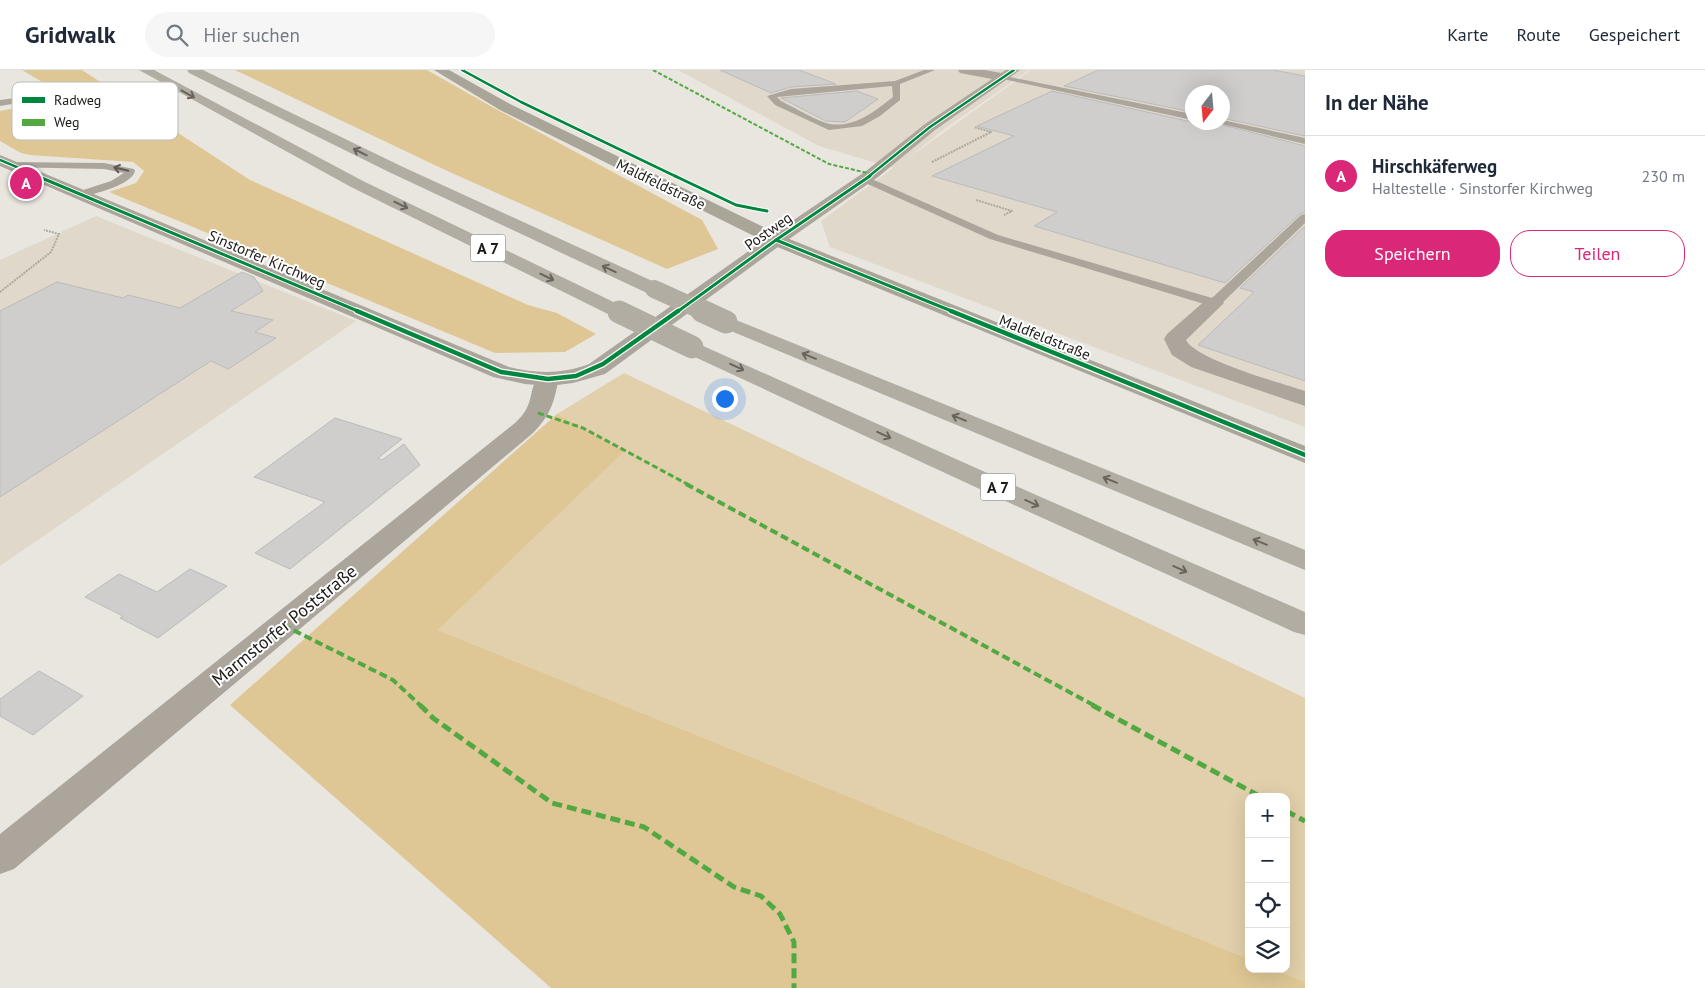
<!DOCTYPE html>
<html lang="de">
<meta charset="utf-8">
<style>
:root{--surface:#fff;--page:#f6f6f7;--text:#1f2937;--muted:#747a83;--line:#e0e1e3;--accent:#db2777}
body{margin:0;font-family:"PT Sans",sans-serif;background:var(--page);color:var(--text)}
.controls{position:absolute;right:15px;bottom:15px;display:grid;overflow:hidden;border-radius:10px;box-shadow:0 5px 20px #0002}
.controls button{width:45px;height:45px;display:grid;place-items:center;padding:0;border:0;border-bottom:1px solid var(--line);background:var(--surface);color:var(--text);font:25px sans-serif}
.compass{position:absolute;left:1185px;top:15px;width:45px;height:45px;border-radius:50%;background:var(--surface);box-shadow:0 5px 20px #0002;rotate:196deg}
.you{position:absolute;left:724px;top:328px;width:18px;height:18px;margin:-12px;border:4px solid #fff;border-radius:50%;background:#1a73e8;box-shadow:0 0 0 8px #1a73e833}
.badge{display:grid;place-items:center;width:32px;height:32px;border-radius:50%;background:var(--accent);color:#fff;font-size:16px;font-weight:700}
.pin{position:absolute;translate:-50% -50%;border:2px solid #fff;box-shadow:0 1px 5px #0006}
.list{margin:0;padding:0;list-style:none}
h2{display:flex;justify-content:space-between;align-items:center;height:65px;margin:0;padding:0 20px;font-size:21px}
h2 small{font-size:16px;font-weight:400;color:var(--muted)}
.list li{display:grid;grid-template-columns:32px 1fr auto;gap:15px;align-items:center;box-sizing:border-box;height:80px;padding:0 20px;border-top:1px solid var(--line)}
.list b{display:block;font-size:19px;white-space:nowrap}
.list p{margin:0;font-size:16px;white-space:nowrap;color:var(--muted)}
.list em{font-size:16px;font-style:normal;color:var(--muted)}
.actions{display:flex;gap:10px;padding:15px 20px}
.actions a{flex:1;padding:11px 0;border:1px solid var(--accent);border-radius:20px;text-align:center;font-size:18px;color:var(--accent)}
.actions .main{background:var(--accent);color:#fff}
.icon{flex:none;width:28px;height:28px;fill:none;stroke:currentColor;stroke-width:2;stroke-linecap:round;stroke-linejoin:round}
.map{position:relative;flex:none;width:1305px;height:918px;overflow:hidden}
header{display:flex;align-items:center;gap:30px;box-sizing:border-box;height:70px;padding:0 25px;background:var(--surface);border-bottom:1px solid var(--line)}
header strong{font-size:24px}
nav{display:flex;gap:28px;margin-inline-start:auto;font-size:18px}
.search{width:350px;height:45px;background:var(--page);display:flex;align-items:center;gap:12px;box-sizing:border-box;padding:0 18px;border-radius:28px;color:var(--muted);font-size:19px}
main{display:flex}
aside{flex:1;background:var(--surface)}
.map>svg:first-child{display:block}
.built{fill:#dfd8cb;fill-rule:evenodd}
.green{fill:#e2cfab}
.forest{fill:#dfc795}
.building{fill:#cfcecd;stroke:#bbbbba}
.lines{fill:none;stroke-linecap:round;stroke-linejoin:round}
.path{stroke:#adaaa2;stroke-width:2;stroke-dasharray:2 1;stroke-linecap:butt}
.service{fill:#aba59c;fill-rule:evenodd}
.minor{fill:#aba59c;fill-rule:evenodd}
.tertiary{fill:#aba59c;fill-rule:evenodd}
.secondary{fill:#aaa599;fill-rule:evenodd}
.motorway{fill:#b2ada3;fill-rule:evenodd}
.motorway-bridge-far1{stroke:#b2ada3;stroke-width:18}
.motorway-bridge{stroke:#b2ada3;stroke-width:23}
.quiet-far3{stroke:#52a942;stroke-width:2;stroke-dasharray:4 2;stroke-linecap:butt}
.quiet-far2{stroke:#52a942;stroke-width:3;stroke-dasharray:6 3;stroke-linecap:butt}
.quiet-far1{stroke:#52a942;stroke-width:4;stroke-dasharray:8 4;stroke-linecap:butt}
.quiet{stroke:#52a942;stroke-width:5;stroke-dasharray:10 5;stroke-linecap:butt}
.cycleway-far2-casing{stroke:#fff;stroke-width:4.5}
.cycleway-far1-casing{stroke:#fff;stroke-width:5}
.cycleway-casing{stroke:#fff;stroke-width:7}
.cycleway-far2{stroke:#00873e;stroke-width:2.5}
.cycleway-far1{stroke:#00873e;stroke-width:3}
.cycleway{stroke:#00873e;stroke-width:4.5}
.oneway{stroke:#68645d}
.oneway2{stroke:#5d5953}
.labels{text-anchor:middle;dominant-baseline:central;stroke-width:4;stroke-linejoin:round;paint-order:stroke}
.far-street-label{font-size:15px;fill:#1d1b17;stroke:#fff}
.shield{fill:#fff;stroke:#615f5d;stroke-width:1}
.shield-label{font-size:16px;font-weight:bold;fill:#1d1b17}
.street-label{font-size:18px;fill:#1d1b17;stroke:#fff}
.key{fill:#fff;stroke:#bbbbb9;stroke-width:1}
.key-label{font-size:14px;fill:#1d1b17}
</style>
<header>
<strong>Gridwalk</strong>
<div class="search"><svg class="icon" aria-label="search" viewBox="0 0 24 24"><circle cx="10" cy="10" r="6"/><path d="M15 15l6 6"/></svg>Hier suchen</div>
<nav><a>Karte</a><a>Route</a><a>Gespeichert</a></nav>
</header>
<main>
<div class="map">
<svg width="1305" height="918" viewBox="0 0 1305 918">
<rect width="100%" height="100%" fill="#e9e6df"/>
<g class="built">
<path d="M678,0H1029L943,60L907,89L1031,0H1305V357L830,177L821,151L893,98L819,76ZM1192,22H1222V52H1192Z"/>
<path d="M96,146L356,251L0,496V190Z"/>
</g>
<path class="green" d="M624,303L1305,628V912L1273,899H1286V727H1249V889L438,560L625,381L557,344Z"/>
<g class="forest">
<path d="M22,0H82L250,110L528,235L557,243L596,264L565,282L495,283L109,122L136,113L144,101L133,92L30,85L21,83L0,71V41L69,28Z"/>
<path d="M235,0H427L494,38L702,150L718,179L667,199L443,99Z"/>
<path d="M557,344L625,381L438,560L1249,889V899H1273L1305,912V918H551L230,635Z"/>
</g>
<g class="building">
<path d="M720,0H799L836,14L791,17L771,23Z"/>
<path d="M1098,0H1273L1305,6V66L1222,48V22H1192V42L1064,16Z"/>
<path d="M857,21L878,29L845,52L826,51L781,28Z"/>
<path d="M1052,21L1192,52H1211L1305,76V142L1300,144L1225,213L1034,156L1057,142L932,106L1014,66L977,56Z"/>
<path d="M1305,156V311L1198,275L1254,222L1240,218Z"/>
<path d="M242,202L254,207L263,221L231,241L273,250L255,262L276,268L228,299L211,291L0,427V241L57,212L123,228L128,225L180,238Z"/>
<path d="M335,348L402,369L378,388L382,390L404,374L420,395L290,499L255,483L325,432L254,407Z"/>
<path d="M190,499L227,516L158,568L120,548L123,546L85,527L119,504L157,522Z"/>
<path d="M39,601L83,626L33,665L0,646V629Z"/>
</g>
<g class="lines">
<g class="path">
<path d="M932,92L991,62L974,57"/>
<path d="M976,130L1012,141L1004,145"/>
<path d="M0,222L51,182L59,164L44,160"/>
</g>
<g class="service">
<path d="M924,0H935L900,14V30L880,46L862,56L829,60L775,35L767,26L791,19L895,11ZM892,16L893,27C875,41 855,58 830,54C819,52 793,37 781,31L777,27Z"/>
<path d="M1000,5L1192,44V50L1003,9L999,7Z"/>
<path d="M15,28L18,29V33L0,36V30Z"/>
<path d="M1222,50L1305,68V74L1213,52H1222Z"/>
<path d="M9,92L104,93L134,99L135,101C132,115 94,124 81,127L77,126L76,124L77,122L111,111L124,103L104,99L5,97L4,95Z"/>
<path d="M865,106L998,165L1212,228L1301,145L1305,144V153L1219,236L1214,237L990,169L861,111V107Z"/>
</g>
<g class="minor">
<path d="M958,0H985L1001,3L1006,0H1020L935,60L878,107L782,174L776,175L770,174L767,170L770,166L866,101L925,54L992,9L960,3Z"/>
<path d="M1214,227L1221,229L1224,233L1186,270C1196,290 1281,313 1305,321V336L1191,297L1172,285L1164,269L1167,264L1207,229Z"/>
<path d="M547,303L555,305L558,310C555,332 549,347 533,363L14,799L0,804V764L515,353C536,334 527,322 539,305Z"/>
</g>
<path class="tertiary" d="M0,85L509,297C536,304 563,304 589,294L770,166L776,165L782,166L785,170L782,174L605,304L573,313L549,316L525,314L493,307L0,96Z"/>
<path class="secondary" d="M434,0H449L510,34L782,166L1305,376V393L770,174L500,40Z"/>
<g class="motorway">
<path d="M139,0H154L363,111L626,238L629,242L626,246L619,248L612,246L351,117Z"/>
<path d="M187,0H203L403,97L661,215L664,219L661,223L654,225L647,223L391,103L189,3Z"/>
<path d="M726,246L1305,480V500L719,256L716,252L719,248Z"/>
<path d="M692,271L1043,428L1305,542V565L1294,562L1025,440L684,282L681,277L684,272Z"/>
</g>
<path class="motorway-bridge-far1" d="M654,219L705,242"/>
<g class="motorway-bridge">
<path d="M702,241L726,252"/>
<path d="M619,242L692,277"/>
</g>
<path class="quiet-far3" d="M653,0L829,94L872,104"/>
<path class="quiet-far2" d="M538,343L583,358L689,415"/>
<g class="quiet-far1">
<path d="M686,414L1095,636"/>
<path d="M283,555L393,610L421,636"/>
</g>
<g class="quiet">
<path d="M420,635L433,648L552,733L644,757L734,817L761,826L780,844L794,872V918"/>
<path d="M1092,635L1261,727"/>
<path d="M1286,741L1305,751"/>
</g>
<defs>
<g id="cycleway-far2">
<path d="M462,0L521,32L677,107"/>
<path d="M0,90L40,107"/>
<path d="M868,107L930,57L1014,0"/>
</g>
<g id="cycleway-far1">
<path d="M37,106L360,242"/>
<path d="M675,106L736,135L767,141"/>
<path d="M776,170L954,242"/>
<path d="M677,242L776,170L870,106"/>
</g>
<g id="cycleway">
<path d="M357,241L501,302L548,309L576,306L603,294L678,241"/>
<path d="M951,241L1305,385"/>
</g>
</defs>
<use href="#cycleway-far2" class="cycleway-far2-casing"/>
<use href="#cycleway-far1" class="cycleway-far1-casing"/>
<use href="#cycleway" class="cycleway-casing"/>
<use href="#cycleway-far2" class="cycleway-far2"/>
<use href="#cycleway-far1" class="cycleway-far1"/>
<use href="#cycleway" class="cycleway"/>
</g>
<defs><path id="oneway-shaft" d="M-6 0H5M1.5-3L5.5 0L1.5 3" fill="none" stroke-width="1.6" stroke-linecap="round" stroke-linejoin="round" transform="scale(1.25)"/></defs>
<g class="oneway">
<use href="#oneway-shaft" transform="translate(188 24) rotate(29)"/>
<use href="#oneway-shaft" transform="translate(360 82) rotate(-154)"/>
<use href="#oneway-shaft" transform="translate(401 135) rotate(26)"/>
<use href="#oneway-shaft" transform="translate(609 199) rotate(-155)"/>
<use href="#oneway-shaft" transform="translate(547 207) rotate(26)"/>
<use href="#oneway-shaft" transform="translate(809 286) rotate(-158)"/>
<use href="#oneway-shaft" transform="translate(737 297) rotate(25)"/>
<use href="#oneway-shaft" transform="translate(959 348) rotate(-158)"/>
<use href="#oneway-shaft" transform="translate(884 365) rotate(25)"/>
<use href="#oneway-shaft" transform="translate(1110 410) rotate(-158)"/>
<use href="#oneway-shaft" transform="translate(1032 433) rotate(24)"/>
<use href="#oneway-shaft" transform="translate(1260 472) rotate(-158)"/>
<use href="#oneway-shaft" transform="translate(1180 499) rotate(24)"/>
</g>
<use class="oneway2" href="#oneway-shaft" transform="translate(121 99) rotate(-167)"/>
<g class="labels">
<g class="far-street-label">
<text transform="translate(661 114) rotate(26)">Maldfeldstraße</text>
<text transform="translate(768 161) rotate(-35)">Postweg</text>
<text transform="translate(267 189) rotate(23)">Sinstorfer Kirchweg</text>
<text transform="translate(1045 267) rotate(22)">Maldfeldstraße</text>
</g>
<g class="shield">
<rect x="470.5" y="164.5" width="35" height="27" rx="4"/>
<rect x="980.5" y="403.5" width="35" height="27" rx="4"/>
</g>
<g class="shield-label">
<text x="488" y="178">A 7</text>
<text x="998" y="417">A 7</text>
</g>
<g class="street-label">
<text transform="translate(284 555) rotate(-39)">Marmstorfer Poststraße</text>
</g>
</g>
<rect x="12" y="12" width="166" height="58" rx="8" class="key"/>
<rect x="22" y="27" width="23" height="6" fill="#00873e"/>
<rect x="22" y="49" width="23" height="7" fill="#52a942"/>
<g class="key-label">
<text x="54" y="35">Radweg</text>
<text x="54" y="57">Weg</text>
</g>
</svg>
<div class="controls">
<button>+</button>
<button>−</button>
<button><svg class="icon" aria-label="locate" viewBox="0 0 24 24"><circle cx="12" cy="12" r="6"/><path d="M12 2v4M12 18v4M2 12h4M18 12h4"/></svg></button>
<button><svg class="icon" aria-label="layers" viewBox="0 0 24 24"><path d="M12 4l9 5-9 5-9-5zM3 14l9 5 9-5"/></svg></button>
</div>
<svg class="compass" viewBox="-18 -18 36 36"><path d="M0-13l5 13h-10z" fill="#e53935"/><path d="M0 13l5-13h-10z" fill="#747a83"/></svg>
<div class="you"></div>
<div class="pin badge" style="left:26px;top:113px">A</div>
</div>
<aside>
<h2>In der Nähe<small></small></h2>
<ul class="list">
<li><span class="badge">A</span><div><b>Hirschkäferweg</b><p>Haltestelle · Sinstorfer Kirchweg</p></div><em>230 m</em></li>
</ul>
<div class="actions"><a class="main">Speichern</a><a>Teilen</a></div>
</aside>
</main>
